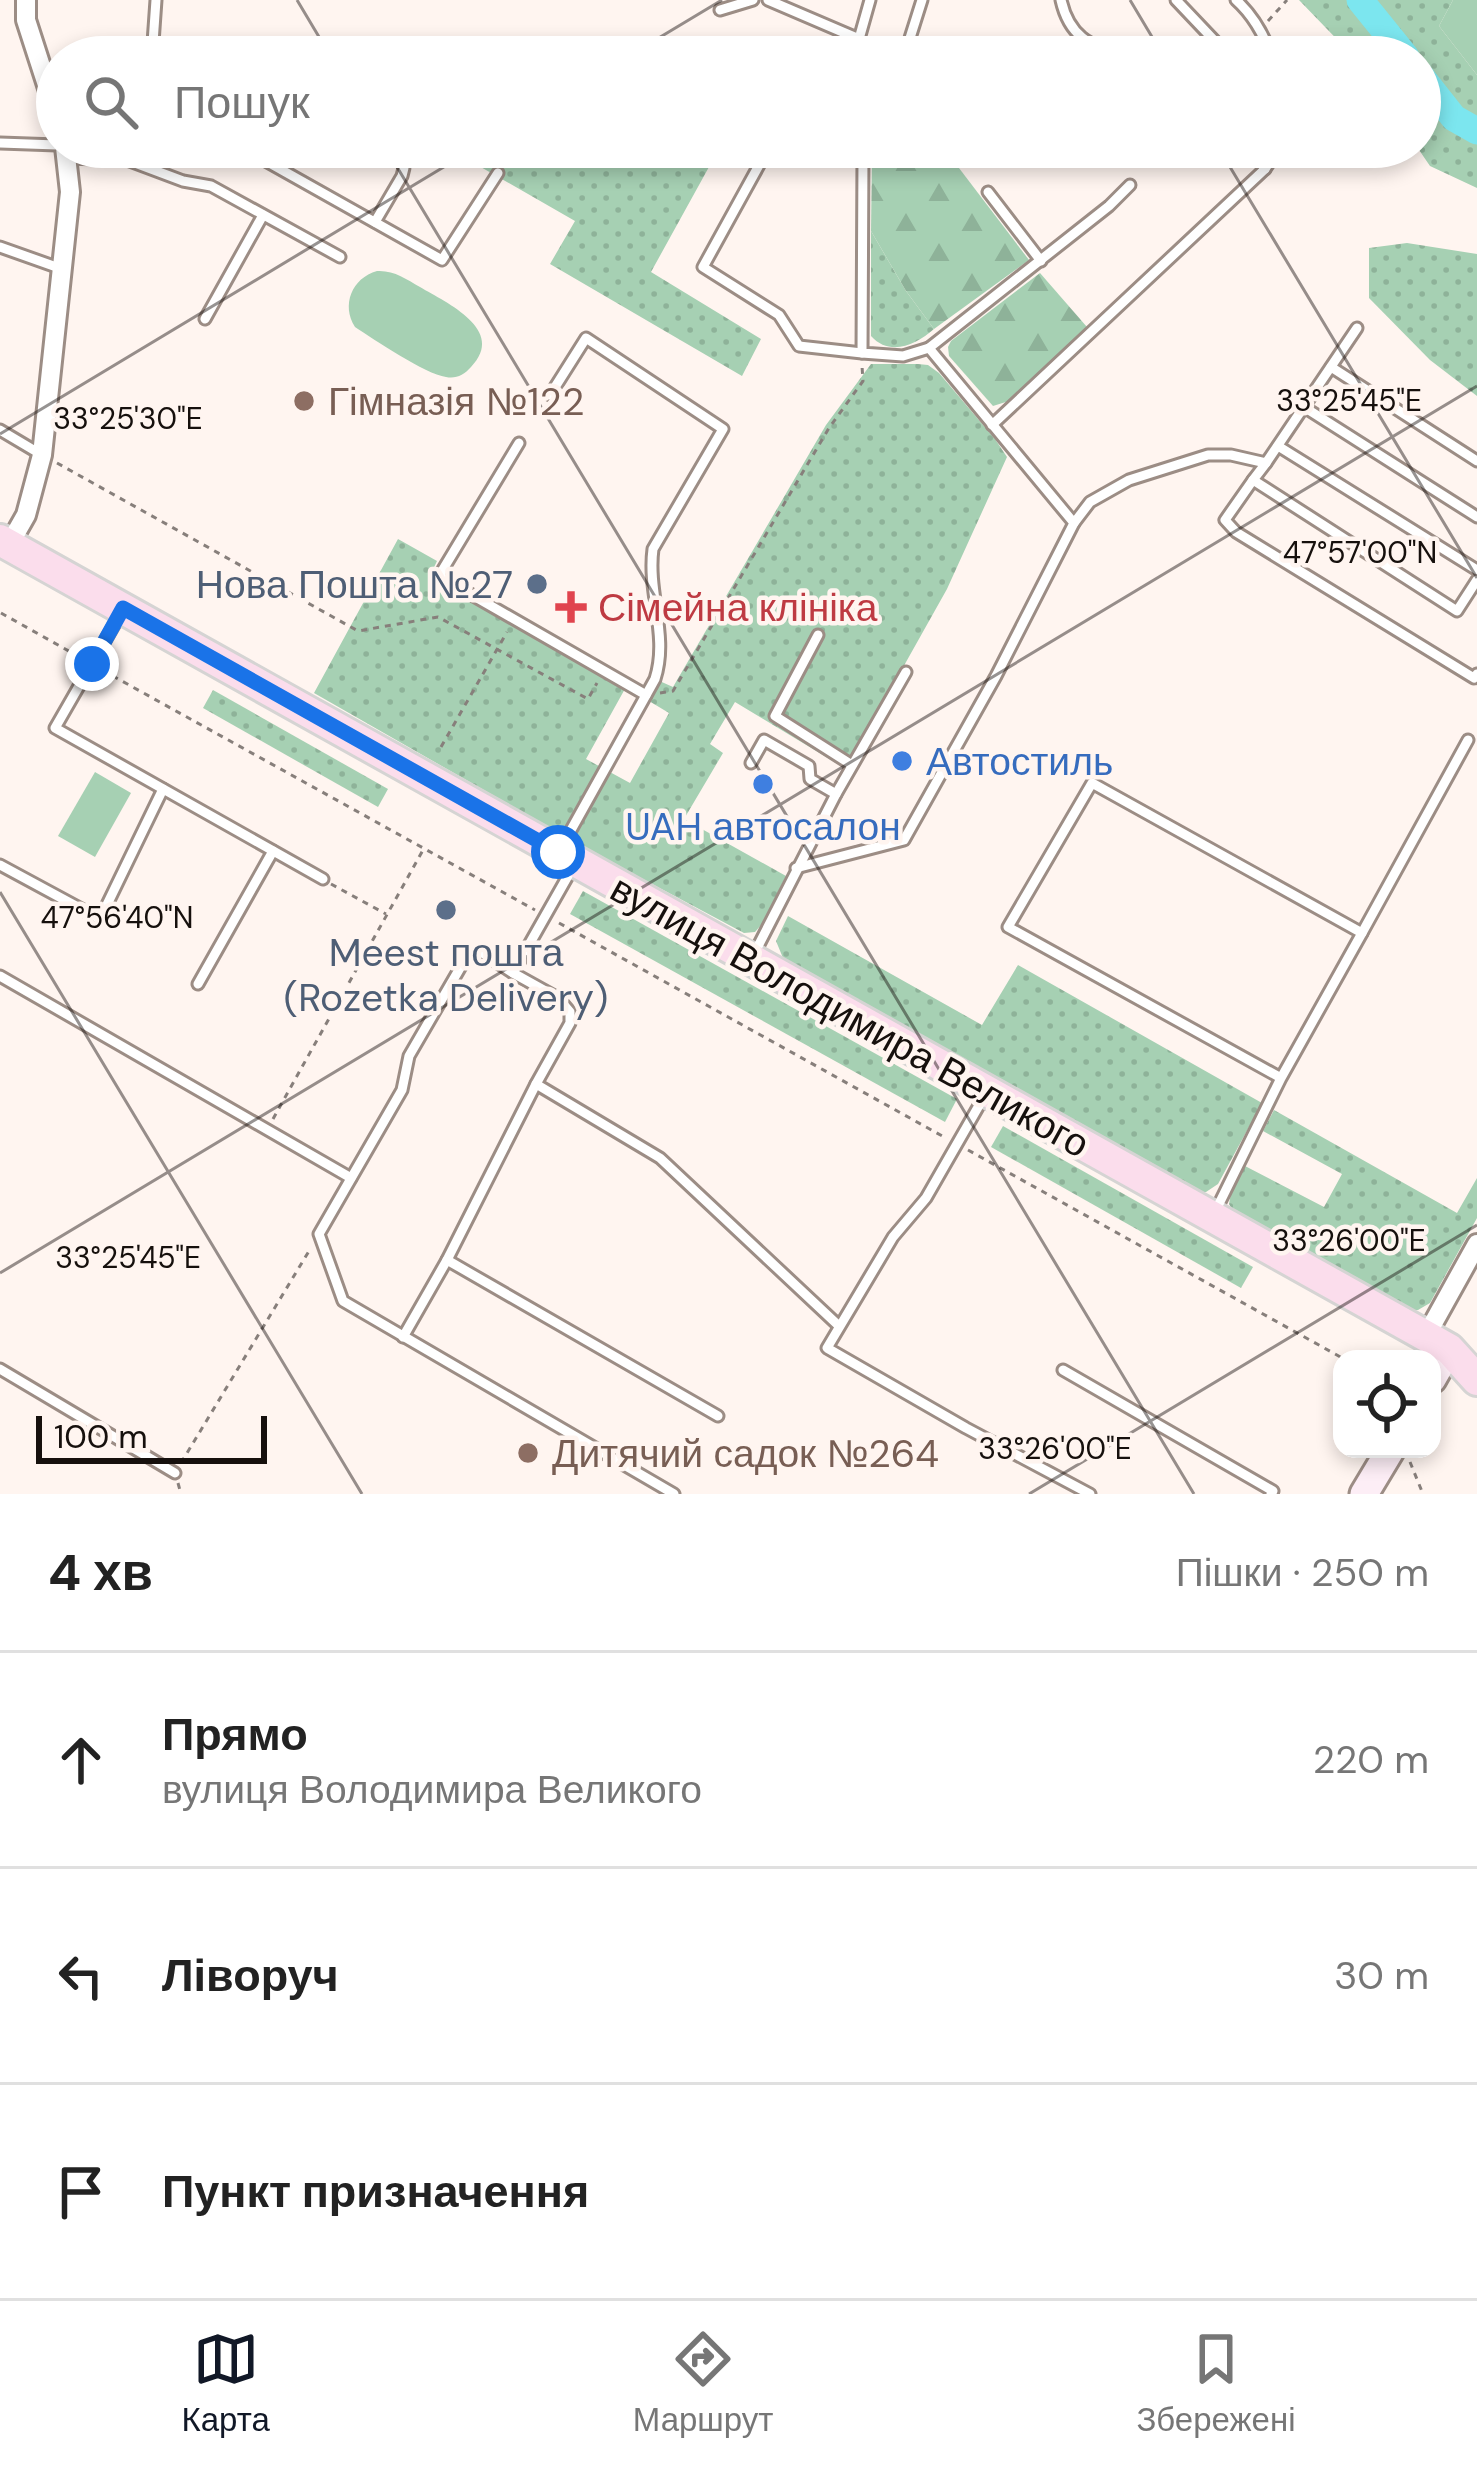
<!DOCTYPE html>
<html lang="uk">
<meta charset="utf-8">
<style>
:root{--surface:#fff;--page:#f6f6f6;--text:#222;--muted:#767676;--line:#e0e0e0;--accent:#111827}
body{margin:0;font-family:"DM Sans",sans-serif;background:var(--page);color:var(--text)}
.controls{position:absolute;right:36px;bottom:36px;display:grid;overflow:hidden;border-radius:24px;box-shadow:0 6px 18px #0003}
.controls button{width:108px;height:108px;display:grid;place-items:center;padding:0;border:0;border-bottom:3px solid var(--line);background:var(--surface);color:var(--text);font:60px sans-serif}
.scale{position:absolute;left:36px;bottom:30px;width:231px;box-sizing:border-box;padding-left:12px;border:6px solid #16100d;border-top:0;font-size:33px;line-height:42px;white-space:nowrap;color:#16100d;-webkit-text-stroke:9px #fff5f0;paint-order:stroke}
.stop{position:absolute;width:36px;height:36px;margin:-27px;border:9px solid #1a73e8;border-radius:50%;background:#fff}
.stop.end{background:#1a73e8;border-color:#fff;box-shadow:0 3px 12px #0008}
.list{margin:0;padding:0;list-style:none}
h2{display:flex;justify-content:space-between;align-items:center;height:156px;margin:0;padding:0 48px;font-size:51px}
h2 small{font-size:39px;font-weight:400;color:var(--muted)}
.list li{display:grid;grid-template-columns:78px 1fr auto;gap:36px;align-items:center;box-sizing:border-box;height:216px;padding:0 48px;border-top:3px solid var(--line)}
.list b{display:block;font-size:45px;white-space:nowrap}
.list p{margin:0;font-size:39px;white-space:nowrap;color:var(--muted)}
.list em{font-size:39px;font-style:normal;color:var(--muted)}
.icon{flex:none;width:66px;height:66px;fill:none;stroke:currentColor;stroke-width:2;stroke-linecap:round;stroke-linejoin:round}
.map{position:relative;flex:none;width:1477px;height:1494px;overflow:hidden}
.search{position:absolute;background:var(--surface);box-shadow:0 6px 18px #0003;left:36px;right:36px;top:36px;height:132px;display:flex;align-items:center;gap:30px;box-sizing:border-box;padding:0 42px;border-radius:66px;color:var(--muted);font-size:45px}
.sheet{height:804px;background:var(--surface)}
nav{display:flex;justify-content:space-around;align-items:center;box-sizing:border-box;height:168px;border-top:3px solid var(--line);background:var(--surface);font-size:33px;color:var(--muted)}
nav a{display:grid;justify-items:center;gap:6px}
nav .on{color:var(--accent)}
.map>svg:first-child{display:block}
.grass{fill:url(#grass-dots)}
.forest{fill:url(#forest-firs)}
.garden{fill:#a6d0b3}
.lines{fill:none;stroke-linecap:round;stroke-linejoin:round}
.river{stroke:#7ce6ef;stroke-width:27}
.lane-casing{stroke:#9c8d85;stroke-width:15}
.street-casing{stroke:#9c8d85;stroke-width:24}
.secondary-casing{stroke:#9c8d85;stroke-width:33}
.primary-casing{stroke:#d5d4d3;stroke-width:36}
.path{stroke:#877f7b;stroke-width:3;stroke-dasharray:6 6;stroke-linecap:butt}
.lane{stroke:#fff;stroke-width:9}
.street{stroke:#fff;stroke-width:18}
.secondary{stroke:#fdeef6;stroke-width:27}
.primary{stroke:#fbddec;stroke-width:30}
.route{stroke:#1a73e8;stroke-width:15}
.ticks{fill:none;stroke:#16100d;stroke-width:3;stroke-opacity:0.45}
.education-dot{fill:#8d6e63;stroke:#fff5f0;stroke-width:4.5}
.service-dot{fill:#5c6f8a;stroke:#fff5f0;stroke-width:4.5}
.health-dot{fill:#e0444e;stroke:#fff5f0;stroke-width:4.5}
.shop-dot{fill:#3f7fe0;stroke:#fff5f0;stroke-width:4.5}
.labels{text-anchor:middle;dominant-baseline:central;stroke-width:9;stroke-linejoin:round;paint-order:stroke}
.education-label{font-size:39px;fill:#785e54;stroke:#fff5f0;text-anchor:start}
.service-label{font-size:39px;fill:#4e5e75;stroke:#fff5f0;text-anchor:end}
.health-label{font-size:39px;fill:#be3a42;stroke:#fff5f0;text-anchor:start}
.shop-label{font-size:39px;fill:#366cbe;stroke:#fff5f0;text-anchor:start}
.street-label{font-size:39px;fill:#16100d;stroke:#fff5f0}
.ticks-label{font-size:30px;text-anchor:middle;fill:#16100d;stroke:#fff5f0;stroke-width:9;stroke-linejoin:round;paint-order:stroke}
</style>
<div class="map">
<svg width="1477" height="1494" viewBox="0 0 1477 1494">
<defs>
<pattern id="grass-dots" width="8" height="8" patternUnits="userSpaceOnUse" patternTransform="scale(3)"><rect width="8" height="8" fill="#a6d0b3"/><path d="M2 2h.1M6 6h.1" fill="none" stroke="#8eb299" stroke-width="1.8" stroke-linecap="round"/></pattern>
<pattern id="forest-firs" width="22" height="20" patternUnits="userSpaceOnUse" patternTransform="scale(3)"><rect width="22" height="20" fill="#a6d0b3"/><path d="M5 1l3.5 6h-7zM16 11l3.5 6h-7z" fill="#8eb299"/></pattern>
</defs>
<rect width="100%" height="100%" fill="#fff5f0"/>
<g class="grass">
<path d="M1299,0H1453L1439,26L1477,75V188L1430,166L1417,147H1420V57H1354Z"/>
<path d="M481,147H720L651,272L761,339L742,376L550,264L575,221L472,162Z"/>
<path d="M871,231L906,291L934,329C916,345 890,357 871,336Z"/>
<path d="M1407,243L1477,254V396L1430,360L1369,298V248Z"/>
<path d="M871,364H918L928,365L939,373L995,439L1007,457L947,589L846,769L735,702L710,744L723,753L684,819L786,876L762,924L755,932L744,933L592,852L314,693L398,539L437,561L429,578L626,687L586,759L630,783L669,713L644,698L655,679L673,687L826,425Z"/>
<path d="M213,690L388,789L378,807L203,708Z"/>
<path d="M583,891L957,1099L945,1122L570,914Z"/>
<path d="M788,916L982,1025L1018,965L1262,1103L1218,1184L1206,1192H1196L783,958L776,941Z"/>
<path d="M1274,1110L1457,1213L1477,1178V1218L1430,1303L1418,1310L1405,1311L1236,1217L1229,1204L1231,1193L1245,1166L1324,1207L1342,1174L1263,1131Z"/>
<path d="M1003,1126L1253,1267L1241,1288L991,1147Z"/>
</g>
<g class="forest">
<path d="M882,147H943L1029,260L934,329L906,291L871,231L872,155Z"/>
<path d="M1040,273L1087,327L1009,401L993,406L949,356L948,347L951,341Z"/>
</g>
<g class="garden">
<path d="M1453,0H1477V75L1439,26Z"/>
<path d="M377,271C394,270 406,279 420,287C447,303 507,330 471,367C464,375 456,379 446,377C425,374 375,340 355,327C341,305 352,278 377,271Z"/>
<path d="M95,772L131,793L95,857L58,836Z"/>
</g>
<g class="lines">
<g class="river">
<path d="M1360,0L1406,57"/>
<path d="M1420,75L1454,118L1477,131"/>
</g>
<defs>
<g id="lane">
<path d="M768,0L859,39"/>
<path d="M1061,0C1069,36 1089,45 1122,57"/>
<path d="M1176,0L1230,57"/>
<path d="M1236,0C1254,16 1264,35 1272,57"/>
<path d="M720,10L753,0"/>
<path d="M152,57L156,0"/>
<path d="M858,57L859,39L870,0"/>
<path d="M904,57L922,0"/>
<path d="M1148,57H1182"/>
<path d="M0,143L57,145"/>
<path d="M241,147L442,260L498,173"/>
<path d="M769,147L703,267L779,315L799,346L862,353"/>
<path d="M867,147L863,156L862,353L903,356L929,348"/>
<path d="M1250,147L1265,169"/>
<path d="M67,158L127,160L183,181L211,186L340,257"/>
<path d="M988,192L1041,261"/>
<path d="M375,222L402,176L404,168L398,154L386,147"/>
<path d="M0,247L62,269"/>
<path d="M205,319L263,215"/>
<path d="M1331,367L1477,461"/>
<path d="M550,395L586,338L723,429L653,549C647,593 669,636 655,679L561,848"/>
<path d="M1304,407L1477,517"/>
<path d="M992,425L1265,169L1275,154L1276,147"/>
<path d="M0,430L42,455"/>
<path d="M519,443L439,576L646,695"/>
<path d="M1278,446L1477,570"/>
<path d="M1266,463L1253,480L1457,611L1477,580"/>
<path d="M1253,480L1225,520L1236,532L1474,678L1477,674"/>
<path d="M1074,523L1090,502L1129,480L1208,455H1231L1266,463L1357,328"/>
<path d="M121,613L55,728L323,879"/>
<path d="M818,635L775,716L852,765"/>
<path d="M751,763L764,740L809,766L810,779L836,794"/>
<path d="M0,865L100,919L163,789"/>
<path d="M573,867L513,973L558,998L570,1012V1023L536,1084L447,1260L718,1416"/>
<path d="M796,868L904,840L996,676L1074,523L929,348L1109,206L1130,185"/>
<path d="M1362,933L1468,740"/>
<path d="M753,956L836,794L906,672"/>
<path d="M513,973L481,952L467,956L409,1056L402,1090L319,1234L343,1301L674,1494"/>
<path d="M0,976L351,1178"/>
<path d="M198,984L273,851"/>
<path d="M536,1084L660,1158L839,1326"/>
<path d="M985,1095L926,1198L893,1237L827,1348L966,1428L1090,1494"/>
<path d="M1215,1212L1281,1078L1362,933L1092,783L1008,927L1281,1078"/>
<path d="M403,1337L447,1260"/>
<path d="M0,1369L175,1473"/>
<path d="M1063,1370L1273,1491L1271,1494"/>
</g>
<g id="street">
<path d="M26,0V20L57,116"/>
<path d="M9,545L26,515L42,455L70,192L65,147"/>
<path d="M1426,1336L1477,1244"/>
</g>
<g id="secondary">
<path d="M1432,1379L1449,1349"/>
<path d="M1364,1494L1391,1449"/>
</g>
<path id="primary" d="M0,540L1433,1340L1449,1349L1477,1380"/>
</defs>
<use href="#lane" class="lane-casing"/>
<use href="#street" class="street-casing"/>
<use href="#secondary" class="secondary-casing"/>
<use href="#primary" class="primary-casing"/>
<g class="path">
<path d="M1268,21L1287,0"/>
<path d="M57,463L358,631L438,617L588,699L597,683"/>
<path d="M1,613L83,659"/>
<path d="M102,670L535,910"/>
<path d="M660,693L673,691L829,428L863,381L862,366"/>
<path d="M441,747L507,632"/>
<path d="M331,884L386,914"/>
<path d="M559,923L944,1137"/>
<path d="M273,1119L423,850"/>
<path d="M968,1150L1344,1359"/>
<path d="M1410,1462L1423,1494"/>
<path d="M181,1463L309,1251"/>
<path d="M178,1483L181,1494"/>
</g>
<use href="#lane" class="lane"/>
<use href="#street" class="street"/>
<use href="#secondary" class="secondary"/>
<use href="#primary" class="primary"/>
</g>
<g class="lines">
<path class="route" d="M92,664L123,608L558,852"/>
</g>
<path class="ticks" d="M297,0L331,57M1130,0L1164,57M627,57L722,0M385,147L1194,1494M1218,147L1477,578M0,434L477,147M0,892L362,1494M0,1273L1477,386M1029,1494L1477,1225"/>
<g class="education-dot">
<circle cx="304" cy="401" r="12"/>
<circle cx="528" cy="1453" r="12"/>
</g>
<g class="service-dot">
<circle cx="537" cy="584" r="12"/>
<circle cx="446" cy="910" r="12"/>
</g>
<path class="health-dot" d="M565 589h12v12h12v12h-12v12h-12v-12h-12v-12h12z"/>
<g class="shop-dot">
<circle cx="902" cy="761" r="12"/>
<circle cx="763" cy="784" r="12"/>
</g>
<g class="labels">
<g class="education-label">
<text x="328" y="401">Гімназія №122</text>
<text x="552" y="1453">Дитячий садок №264</text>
</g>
<g class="service-label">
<text x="513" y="584">Нова Пошта №27</text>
<text x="446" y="952" text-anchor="middle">Meest пошта<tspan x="446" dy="45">(Rozetka Delivery)</tspan></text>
</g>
<g class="health-label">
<text x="598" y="607">Сімейна клініка</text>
</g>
<g class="shop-label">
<text x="926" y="761">Автостиль</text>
<text x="763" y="826" text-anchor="middle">UAH автосалон</text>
</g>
<g class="street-label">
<text transform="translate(850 1016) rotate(29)">вулиця Володимира Великого</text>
</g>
</g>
<g class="ticks-label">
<text x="1349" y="411">33°25'45"E</text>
<text x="128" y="429">33°25'30"E</text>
<text x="1360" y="563">47°57'00"N</text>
<text x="117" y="928">47°56'40"N</text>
<text x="1349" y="1251">33°26'00"E</text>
<text x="128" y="1268">33°25'45"E</text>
<text x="1055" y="1459">33°26'00"E</text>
</g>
</svg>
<div class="controls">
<button><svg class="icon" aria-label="locate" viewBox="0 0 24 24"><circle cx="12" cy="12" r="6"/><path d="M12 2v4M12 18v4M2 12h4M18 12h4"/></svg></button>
</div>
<div class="scale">100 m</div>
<div class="stop" style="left:558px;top:852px"></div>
<div class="stop end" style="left:92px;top:664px"></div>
<div class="search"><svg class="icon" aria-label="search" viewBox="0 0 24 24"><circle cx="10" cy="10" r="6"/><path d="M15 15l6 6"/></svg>Пошук</div>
</div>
<section class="sheet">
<h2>4 хв<small>Пішки · 250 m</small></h2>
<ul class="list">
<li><svg class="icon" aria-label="ahead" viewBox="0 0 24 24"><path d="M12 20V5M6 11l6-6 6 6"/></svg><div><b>Прямо</b><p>вулиця Володимира Великого</p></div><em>220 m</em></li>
<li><svg class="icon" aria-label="left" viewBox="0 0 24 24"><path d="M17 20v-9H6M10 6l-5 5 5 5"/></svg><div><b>Ліворуч</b></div><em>30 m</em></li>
<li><svg class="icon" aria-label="arrive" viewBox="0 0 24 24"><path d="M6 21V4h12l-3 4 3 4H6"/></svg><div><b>Пункт призначення</b></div></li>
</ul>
</section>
<nav>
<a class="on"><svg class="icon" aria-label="map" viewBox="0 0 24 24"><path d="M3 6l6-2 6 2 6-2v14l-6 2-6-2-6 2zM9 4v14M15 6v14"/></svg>Карта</a>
<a><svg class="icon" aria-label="directions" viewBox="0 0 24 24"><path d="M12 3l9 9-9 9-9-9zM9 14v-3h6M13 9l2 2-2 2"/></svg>Маршрут</a>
<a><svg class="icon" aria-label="saved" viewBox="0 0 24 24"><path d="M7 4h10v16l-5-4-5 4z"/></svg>Збережені</a>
</nav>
